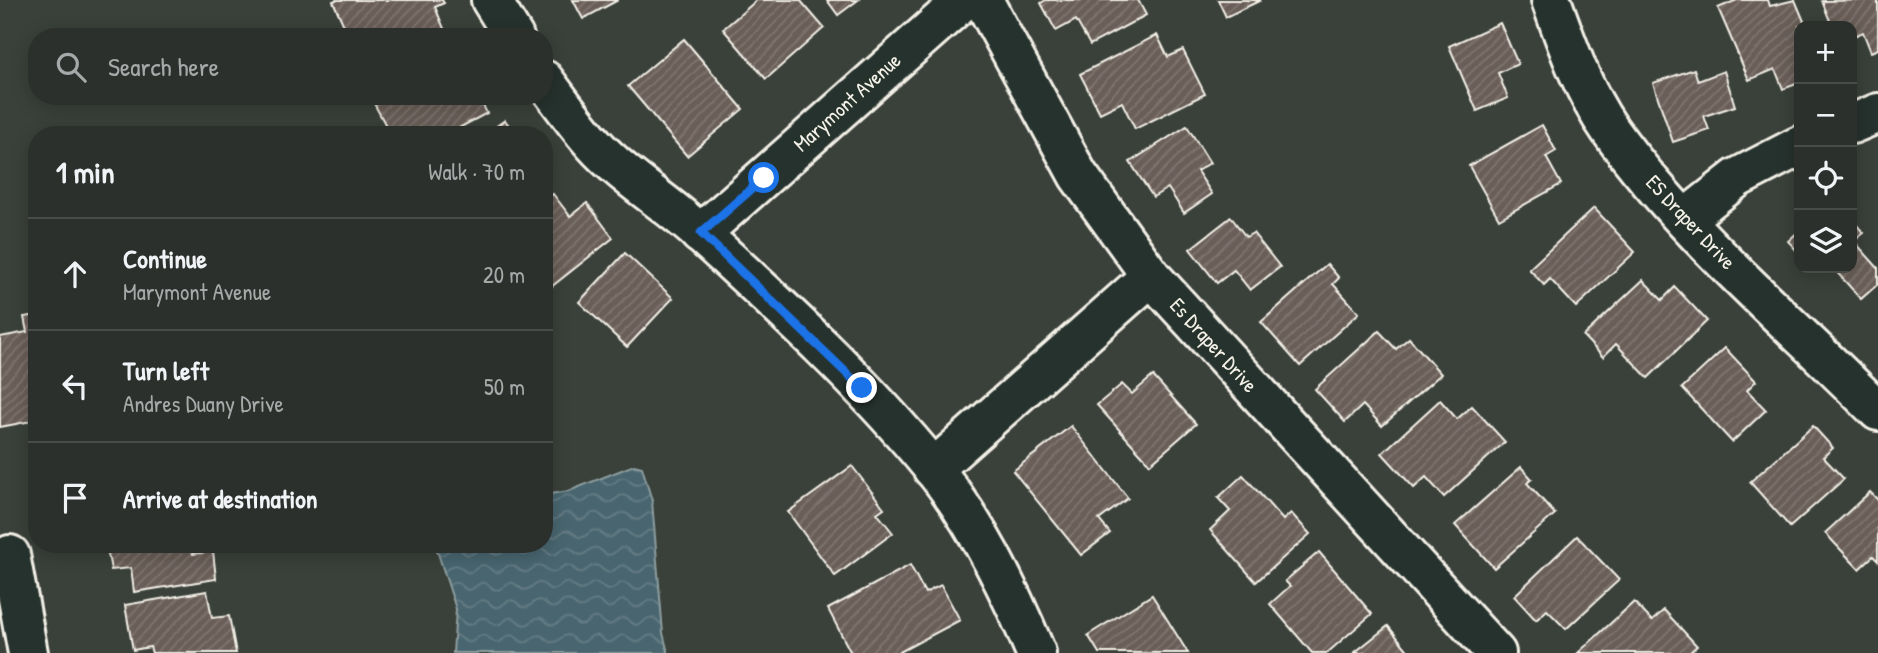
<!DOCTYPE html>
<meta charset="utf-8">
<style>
:root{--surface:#2c302c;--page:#383c38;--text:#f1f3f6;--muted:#a6a9a9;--line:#484b48}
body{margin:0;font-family:"Patrick Hand",sans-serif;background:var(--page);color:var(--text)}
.controls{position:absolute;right:21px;top:21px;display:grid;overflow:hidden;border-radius:14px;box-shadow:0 4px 18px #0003}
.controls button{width:63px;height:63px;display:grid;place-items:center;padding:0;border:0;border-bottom:2px solid var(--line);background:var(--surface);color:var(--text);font:35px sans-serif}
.stop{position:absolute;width:21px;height:21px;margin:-16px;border:5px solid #1a73e8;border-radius:50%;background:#fff}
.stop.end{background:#1a73e8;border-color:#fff;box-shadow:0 2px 7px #0008}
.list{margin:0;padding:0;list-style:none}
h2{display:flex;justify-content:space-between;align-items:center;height:91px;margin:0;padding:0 28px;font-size:30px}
h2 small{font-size:23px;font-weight:400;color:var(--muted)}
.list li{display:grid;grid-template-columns:46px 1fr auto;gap:21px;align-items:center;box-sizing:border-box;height:112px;padding:0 28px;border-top:2px solid var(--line)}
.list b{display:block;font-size:26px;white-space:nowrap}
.list p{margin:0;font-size:23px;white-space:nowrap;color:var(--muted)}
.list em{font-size:23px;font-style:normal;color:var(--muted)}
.icon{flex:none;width:38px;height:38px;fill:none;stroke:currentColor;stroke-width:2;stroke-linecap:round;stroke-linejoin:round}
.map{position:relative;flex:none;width:1878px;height:653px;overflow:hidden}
.search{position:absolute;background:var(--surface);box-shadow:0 4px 18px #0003;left:28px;top:28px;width:525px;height:77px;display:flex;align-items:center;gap:18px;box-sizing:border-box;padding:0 24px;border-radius:28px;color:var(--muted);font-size:26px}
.panel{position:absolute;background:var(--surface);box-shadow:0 4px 18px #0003;left:28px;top:126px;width:525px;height:427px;border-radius:28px}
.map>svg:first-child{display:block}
.water{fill:url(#water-waves);stroke:#8e9ea0;stroke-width:2}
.building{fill:url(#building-hatch);stroke:#f4f1e8;stroke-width:2}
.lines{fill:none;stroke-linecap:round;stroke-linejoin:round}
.minor-casing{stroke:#f4f1e8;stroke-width:44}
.minor{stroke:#26332d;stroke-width:38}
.route{stroke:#1a73e8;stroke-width:9}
.labels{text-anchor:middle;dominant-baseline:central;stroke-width:5;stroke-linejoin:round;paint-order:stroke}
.street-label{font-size:21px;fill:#f4f1e8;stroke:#26332d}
</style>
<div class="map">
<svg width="1878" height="653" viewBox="0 0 1878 653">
<defs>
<pattern id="water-waves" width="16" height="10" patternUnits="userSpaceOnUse" patternTransform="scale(1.75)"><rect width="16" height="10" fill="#4a6670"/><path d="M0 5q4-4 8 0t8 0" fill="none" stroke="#657c84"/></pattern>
<pattern id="building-hatch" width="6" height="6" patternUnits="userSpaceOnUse" patternTransform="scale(1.75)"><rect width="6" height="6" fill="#6a5e58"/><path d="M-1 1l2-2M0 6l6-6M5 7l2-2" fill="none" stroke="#807670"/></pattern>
</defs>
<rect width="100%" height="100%" fill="#3a403a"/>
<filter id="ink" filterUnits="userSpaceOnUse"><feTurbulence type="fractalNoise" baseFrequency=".0143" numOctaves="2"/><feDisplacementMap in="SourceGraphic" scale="14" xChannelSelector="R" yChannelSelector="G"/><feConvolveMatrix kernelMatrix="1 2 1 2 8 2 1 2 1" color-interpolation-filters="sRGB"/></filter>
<g filter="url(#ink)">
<path class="water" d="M634,465L642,467L652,501L663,633L668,653H453L456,609L435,544H544V495L569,491Z"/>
<g class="building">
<path d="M336,0H442L444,3L435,7L445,31L433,37H349L333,1Z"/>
<path d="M573,0H618L583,19Z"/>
<path d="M757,0H800L824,28L766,79L723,29Z"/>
<path d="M827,0H858L838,15Z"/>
<path d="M1046,0H1138L1146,15L1090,45L1076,20L1056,31L1041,3Z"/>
<path d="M1218,0H1261L1226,17Z"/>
<path d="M1737,0H1768L1770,6L1795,0L1806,26H1799V83L1783,89L1775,69L1749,80L1718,8Z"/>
<path d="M1878,0V49L1871,52L1863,32L1852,37V26H1832L1822,1Z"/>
<path d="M1500,23L1518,64L1498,73L1508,98L1477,111L1449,46Z"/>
<path d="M1157,35L1168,57L1183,50L1205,94L1135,129L1122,102L1100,113L1080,74Z"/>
<path d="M684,39L743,109L687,156L628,86Z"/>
<path d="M1694,69L1698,81L1724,71L1735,106L1704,116L1709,130L1673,142L1653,83Z"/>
<path d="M370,96H478L487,113L446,135H391Z"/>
<path d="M505,120L516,135H484Z"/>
<path d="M1542,125L1556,151L1546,157L1561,184L1499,219L1469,166Z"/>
<path d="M1187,126L1210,163L1197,171L1212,194L1184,213L1168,188L1153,197L1130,162Z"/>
<path d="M553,194L570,216L587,203L613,238L551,287L544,278V201Z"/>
<path d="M1594,208L1635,252L1576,307L1550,279L1544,285L1529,269Z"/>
<path d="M1231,217L1246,237L1253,233L1280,267L1250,290L1234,270L1217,283L1190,249Z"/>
<path d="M1852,220L1864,233L1854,241L1878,268V284L1861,299L1833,268H1852Z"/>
<path d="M1799,231V253L1788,241Z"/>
<path d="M625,253L673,298L627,347L579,302Z"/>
<path d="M1327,264L1339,278L1333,284L1359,313L1300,366L1261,322Z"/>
<path d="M1643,280L1662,300L1675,287L1707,321L1648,378L1616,344L1603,357L1583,336Z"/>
<path d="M37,315V420L0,427V337L27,332L24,317Z"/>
<path d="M1379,331L1396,349L1409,338L1441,374L1382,426L1363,405L1345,422L1315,389Z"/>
<path d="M1725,348L1756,381L1747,390L1766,410L1732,442L1682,388Z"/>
<path d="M1153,376L1196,424L1150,464L1097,405L1122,384L1132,394Z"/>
<path d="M1440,400L1457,419L1472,406L1505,442L1444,497L1426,477L1414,488L1382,453Z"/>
<path d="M1071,426L1128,498L1099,520L1110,533L1081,555L1013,471Z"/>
<path d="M1813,426L1833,448L1823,457L1844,479L1790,527L1750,482Z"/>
<path d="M852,466L884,508L877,513L893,533L835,576L788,512Z"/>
<path d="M1521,467L1532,479L1527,483L1555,514L1494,568L1455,525Z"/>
<path d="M1243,475L1283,520L1291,513L1310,534L1256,582L1210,530L1230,511L1218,498Z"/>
<path d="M1870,492L1878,500V561L1873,556L1859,569L1825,533Z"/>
<path d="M1577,536L1619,580L1566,629L1547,610L1536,620L1514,596Z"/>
<path d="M106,544H191L193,554L213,551L216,579L134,592L131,568L111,570Z"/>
<path d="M1319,552L1372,614L1327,653H1312L1270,604L1290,586L1285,581Z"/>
<path d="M910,565L925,593L941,585L960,620L898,653H851L828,609Z"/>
<path d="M207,591L212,618L229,616L236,653H152L150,647L133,650L125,605Z"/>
<path d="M1152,595L1188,653H1099L1088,635Z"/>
<path d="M1634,602L1652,621L1664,610L1697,646L1689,653H1578Z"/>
<path d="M1388,626L1410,653H1354Z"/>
</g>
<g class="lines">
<defs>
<g id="minor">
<path d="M491,0L514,37"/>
<path d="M983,0L1078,175L1151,276L1496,653"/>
<path d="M1551,0C1567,45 1583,91 1610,130C1685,235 1788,320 1878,411"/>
<path d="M544,80C560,101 575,123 593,143C624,178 668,203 702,235C782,308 865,384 933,468C977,523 1009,588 1036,653"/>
<path d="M1852,124L1878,113"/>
<path d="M1685,219L1737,178L1799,146"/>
<path d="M700,234L964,0"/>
<path d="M933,469L1151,276"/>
<path d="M10,555L28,653"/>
</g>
</defs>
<use href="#minor" class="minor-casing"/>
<use href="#minor" class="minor"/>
</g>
</g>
<g class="lines" filter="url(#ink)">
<path class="route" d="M764,178L701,233L862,388"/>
</g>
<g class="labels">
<g class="street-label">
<text transform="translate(847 102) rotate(-42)">Marymont Avenue</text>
<text transform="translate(1691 222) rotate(47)">ES Draper Drive</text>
<text transform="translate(1214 345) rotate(48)">Es Draper Drive</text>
</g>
</g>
</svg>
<div class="controls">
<button>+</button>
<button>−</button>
<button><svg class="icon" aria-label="locate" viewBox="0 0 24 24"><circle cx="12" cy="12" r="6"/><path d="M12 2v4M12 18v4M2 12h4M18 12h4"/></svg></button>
<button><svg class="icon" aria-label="layers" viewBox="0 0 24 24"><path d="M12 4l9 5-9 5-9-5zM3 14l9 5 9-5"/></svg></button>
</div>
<div class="stop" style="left:764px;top:178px"></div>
<div class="stop end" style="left:862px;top:388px"></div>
<div class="search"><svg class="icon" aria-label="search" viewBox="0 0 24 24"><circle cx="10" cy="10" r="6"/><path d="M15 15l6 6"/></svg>Search here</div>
<section class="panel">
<h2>1 min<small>Walk · 70 m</small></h2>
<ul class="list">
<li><svg class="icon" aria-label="ahead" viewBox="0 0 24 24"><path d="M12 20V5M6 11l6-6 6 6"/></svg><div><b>Continue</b><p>Marymont Avenue</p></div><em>20 m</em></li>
<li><svg class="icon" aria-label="left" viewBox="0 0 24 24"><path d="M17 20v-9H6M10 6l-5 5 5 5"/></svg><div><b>Turn left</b><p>Andres Duany Drive</p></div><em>50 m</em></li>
<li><svg class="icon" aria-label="arrive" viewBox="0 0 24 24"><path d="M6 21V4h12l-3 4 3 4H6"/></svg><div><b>Arrive at destination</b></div></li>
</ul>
</section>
</div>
